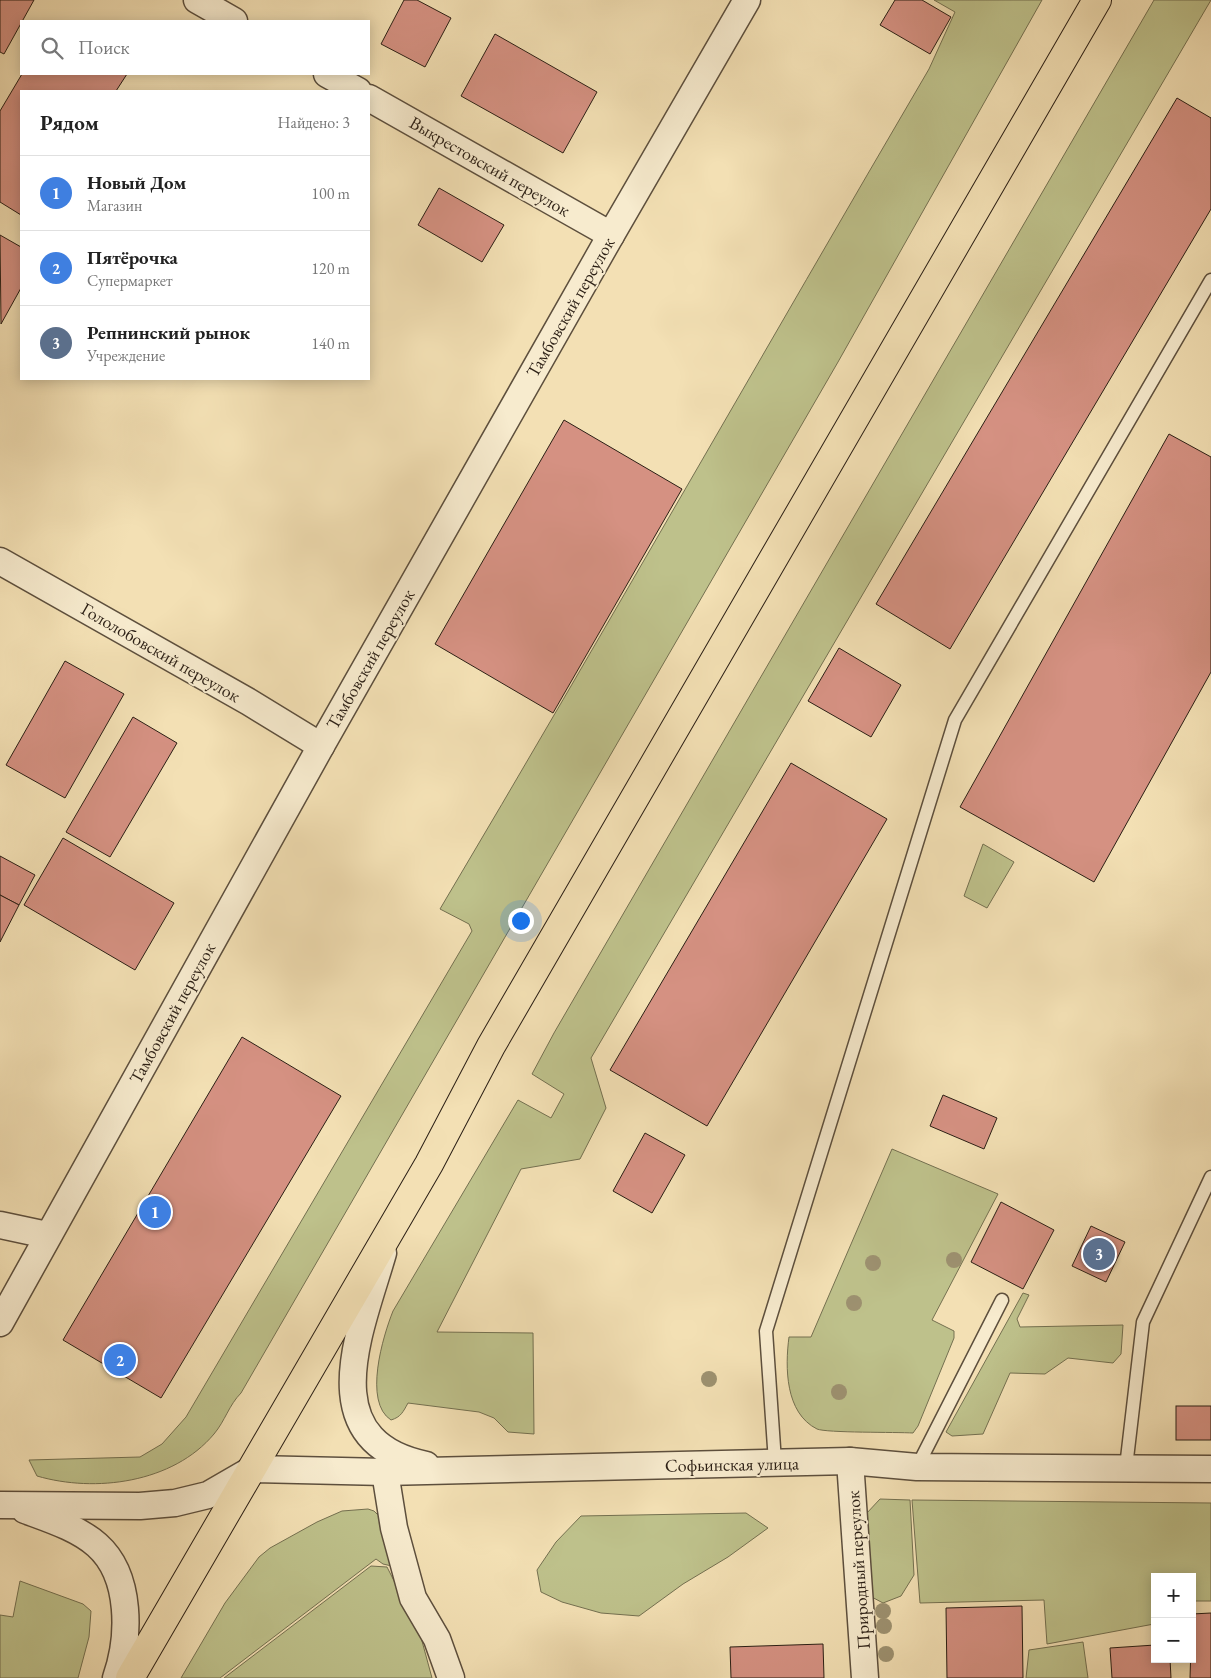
<!DOCTYPE html>
<html lang="ru">
<meta charset="utf-8">
<style>
:root{--surface:#fff;--page:#f6f6f6;--text:#222;--muted:#767676;--line:#e0e0e0;--accent:#1a73e8}
body{margin:0;font-family:"EB Garamond",serif;background:var(--page);color:var(--text)}
.controls{position:absolute;right:15px;bottom:15px;display:grid;overflow:hidden;border-radius:0px;box-shadow:0 2px 12px #0003}
.controls button{width:45px;height:45px;display:grid;place-items:center;padding:0;border:0;border-bottom:1px solid var(--line);background:var(--surface);color:var(--text);font:25px sans-serif}
.you{position:absolute;left:520px;top:920px;width:18px;height:18px;margin:-12px;border:4px solid #fff;border-radius:50%;background:#1a73e8;box-shadow:0 0 0 8px #1a73e833}
.badge{display:grid;place-items:center;width:32px;height:32px;border-radius:50%;background:var(--accent);color:#fff;font-size:16px;font-weight:700}
.pin{position:absolute;translate:-50% -50%;border:2px solid #fff;box-shadow:0 1px 5px #0006}
.list{margin:0;padding:0;list-style:none}
h2{display:flex;justify-content:space-between;align-items:center;height:65px;margin:0;padding:0 20px;font-size:21px}
h2 small{font-size:16px;font-weight:400;color:var(--muted)}
.list li{display:grid;grid-template-columns:32px 1fr auto;gap:15px;align-items:center;box-sizing:border-box;height:75px;padding:0 20px;border-top:1px solid var(--line)}
.list b{display:block;font-size:19px;white-space:nowrap}
.list p{margin:0;font-size:16px;white-space:nowrap;color:var(--muted)}
.list em{font-size:16px;font-style:normal;color:var(--muted)}
.icon{flex:none;width:28px;height:28px;fill:none;stroke:currentColor;stroke-width:2;stroke-linecap:round;stroke-linejoin:round}
.map{position:relative;flex:none;width:1211px;height:1678px;overflow:hidden}
.search{position:absolute;background:var(--surface);box-shadow:0 2px 12px #0003;left:20px;top:20px;width:350px;height:55px;display:flex;align-items:center;gap:12px;box-sizing:border-box;padding:0 18px;border-radius:0px;color:var(--muted);font-size:19px}
.panel{position:absolute;background:var(--surface);box-shadow:0 2px 12px #0003;left:20px;top:90px;width:350px;height:290px;border-radius:0px}
.map>svg:first-child{display:block}
.green{fill:#bec18b;stroke:#747050}
.building{fill:#d59182;stroke:#2b1f15}
.lines{fill:none;stroke-linecap:round;stroke-linejoin:round}
.lane-casing{stroke:#5d4f3d;stroke-width:15}
.street-casing{stroke:#5d4f3d;stroke-width:29}
.highway-casing{stroke:#2b1f15;stroke-width:30}
.lane{stroke:#f7ebce;stroke-width:12}
.street{stroke:#f7ebce;stroke-width:26}
.highway{stroke:#f3e0b4;stroke-width:28}
.tree{fill:#9d9170}
.labels{text-anchor:middle;dominant-baseline:central;stroke-width:4;stroke-linejoin:round;paint-order:stroke}
.street-label{font-size:18px;fill:#2b1f15;stroke:#f7ebce}
</style>
<div class="map">
<svg width="1211" height="1678" viewBox="0 0 1211 1678">
<rect width="100%" height="100%" fill="#f3e0b4"/>
<filter id="stains"><feTurbulence type="fractalNoise" baseFrequency=".004" numOctaves="4"/><feColorMatrix values="0 0 0 0 .2 0 0 0 0 .09 0 0 0 0 .02 0 0 0 .5 -.17"/></filter>
<radialGradient id="worn" r=".72"><stop offset=".6" stop-color="#630" stop-opacity="0"/><stop offset="1" stop-color="#630" stop-opacity=".3"/></radialGradient>
<g class="green">
<path d="M934,0H1042L838,362L241,1393C229,1405 225,1421 214,1434C173,1483 95,1493 37,1476L29,1460L140,1457L162,1444L186,1417L472,931L469,924L440,909C605,631 765,349 929,69L955,12Z"/>
<path d="M1154,0H1211L591,1058L606,1108L580,1159L521,1169L437,1332L533,1333L534,1434L508,1432L494,1418L479,1412L408,1403C403,1412 401,1417 391,1420C363,1402 383,1336 393,1311L518,1100L551,1118L564,1094L532,1074L554,1033Z"/>
<path d="M983,844L1014,862L987,908L964,896Z"/>
<path d="M892,1149L998,1194L932,1320L954,1331V1338L918,1426L913,1433C897,1432 826,1433 817,1429C785,1413 785,1367 789,1337H811Z"/>
<path d="M1023,1293L1029,1295L1017,1319L1020,1327L1123,1325L1121,1354L1113,1363L1068,1358L1045,1374L1010,1373L983,1434L952,1436L946,1432Z"/>
<path d="M880,1499L910,1500L914,1575L901,1596L883,1603L870,1596L866,1514Z"/>
<path d="M912,1500L1211,1503V1601H1192V1577H1155L1154,1624L1047,1644L1044,1600L920,1603Z"/>
<path d="M368,1509L374,1511L380,1517L396,1567L383,1564L376,1559L220,1678H181L225,1603L259,1557L270,1548L317,1522L342,1511Z"/>
<path d="M746,1513L768,1528L728,1557L683,1584L639,1616L601,1613L562,1602L541,1592L537,1570L556,1542L581,1516Z"/>
<path d="M371,1566L387,1567L419,1630L432,1678H224Z"/>
<path d="M20,1581L83,1604L91,1611L89,1637L78,1678H0V1615L13,1617Z"/>
<path d="M1083,1642L1088,1678H1026L1029,1650Z"/>
</g>
<g class="building">
<path d="M0,0H34L4,54L0,52Z"/>
<path d="M404,0H417L451,18L425,67L381,44Z"/>
<path d="M895,0H922L951,17L930,54L880,25Z"/>
<path d="M495,34L597,92L563,153L461,96Z"/>
<path d="M22,74H127L116,91H21V215L0,202V111Z"/>
<path d="M1177,98L1211,118V209L950,649L876,604Z"/>
<path d="M439,188L504,225L482,262L418,225Z"/>
<path d="M0,235L21,247V288L1,324Z"/>
<path d="M564,420L682,489L553,713L435,644Z"/>
<path d="M1169,434L1211,457V672L1094,882L960,807Z"/>
<path d="M839,648L901,685L871,737L808,701Z"/>
<path d="M65,661L124,694L65,798L6,765Z"/>
<path d="M133,717L177,743L110,857L66,832Z"/>
<path d="M791,763L887,819L707,1126L610,1070Z"/>
<path d="M63,838L174,903L135,970L24,905Z"/>
<path d="M0,856L35,875L19,905L0,895Z"/>
<path d="M0,895L19,905L0,942Z"/>
<path d="M242,1037L341,1096L161,1398L63,1340Z"/>
<path d="M943,1095L997,1118L984,1149L930,1126Z"/>
<path d="M645,1133L685,1155L652,1213L613,1191Z"/>
<path d="M1001,1202L1054,1230L1023,1289L971,1262Z"/>
<path d="M1091,1226L1125,1242L1106,1282L1072,1266Z"/>
<rect x="1176" y="1406" width="35" height="34"/>
<path d="M1022,1606L1023,1678H947L946,1608Z"/>
<path d="M1211,1613V1678H1190L1192,1614Z"/>
<path d="M823,1644L824,1678H731L730,1647Z"/>
<path d="M1155,1645V1659H1170L1171,1678H1112L1110,1648Z"/>
</g>
<g class="lines">
<defs>
<g id="lane">
<path d="M775,1462L766,1331L955,720L1211,280"/>
<path d="M917,1467L1002,1300"/>
<path d="M1126,1467L1143,1322L1211,1177"/>
</g>
<g id="street">
<path d="M197,0L234,21"/>
<path d="M327,74L358,91"/>
<path d="M369,98L611,235"/>
<path d="M0,561L249,702L321,746"/>
<path d="M0,1225L47,1235"/>
<path d="M383,1253C361,1330 310,1441 426,1465"/>
<path d="M0,1323L321,746L611,235L747,0"/>
<path d="M850,1461L865,1678"/>
<path d="M385,1472L394,1528L413,1598L437,1639L451,1678"/>
<path d="M0,1505L140,1506L175,1503L208,1495L253,1469L385,1472L850,1461L917,1467L1211,1469"/>
<path d="M25,1510C49,1519 78,1528 97,1545C132,1576 130,1638 116,1678"/>
</g>
<path id="highway" d="M130,1678L429,1164L491,1046L1097,0"/>
</defs>
<use href="#lane" class="lane-casing"/>
<use href="#street" class="street-casing"/>
<use href="#highway" class="highway-casing"/>
<use href="#lane" class="lane"/>
<use href="#street" class="street"/>
<use href="#highway" class="highway"/>
</g>
<g class="tree">
<circle cx="954" cy="1260" r="8"/>
<circle cx="873" cy="1263" r="8"/>
<circle cx="854" cy="1303" r="8"/>
<circle cx="709" cy="1379" r="8"/>
<circle cx="839" cy="1392" r="8"/>
<circle cx="883" cy="1611" r="8"/>
<circle cx="884" cy="1626" r="8"/>
<circle cx="886" cy="1654" r="8"/>
</g>
<g class="labels">
<g class="street-label">
<text transform="translate(490 166) rotate(30)">Выкрестовский переулок</text>
<text transform="translate(570 307) rotate(-60)">Тамбовский переулок</text>
<text transform="translate(161 652) rotate(30)">Гололобовский переулок</text>
<text transform="translate(370 659) rotate(-60)">Тамбовский переулок</text>
<text transform="translate(172 1013) rotate(-61)">Тамбовский переулок</text>
<text transform="translate(732 1464) rotate(-1)">Софьинская улица</text>
<text transform="translate(858 1570) rotate(-94)">Природный переулок</text>
</g>
</g>
<rect width="100%" height="100%" filter="url(#stains)"/>
<rect width="100%" height="100%" fill="url(#worn)"/>
</svg>
<div class="controls">
<button>+</button>
<button>−</button>
</div>
<div class="you"></div>
<div class="pin badge" style="left:155px;top:1212px;background:#3f7fe0">1</div>
<div class="pin badge" style="left:120px;top:1360px;background:#3f7fe0">2</div>
<div class="pin badge" style="left:1099px;top:1254px;background:#5c6f8a">3</div>
<div class="search"><svg class="icon" aria-label="search" viewBox="0 0 24 24"><circle cx="10" cy="10" r="6"/><path d="M15 15l6 6"/></svg>Поиск</div>
<section class="panel">
<h2>Рядом<small>Найдено: 3</small></h2>
<ul class="list">
<li><span class="badge" style="background:#3f7fe0">1</span><div><b>Новый Дом</b><p>Магазин</p></div><em>100 m</em></li>
<li><span class="badge" style="background:#3f7fe0">2</span><div><b>Пятёрочка</b><p>Супермаркет</p></div><em>120 m</em></li>
<li><span class="badge" style="background:#5c6f8a">3</span><div><b>Репнинский рынок</b><p>Учреждение</p></div><em>140 m</em></li>
</ul>
</section>
</div>
